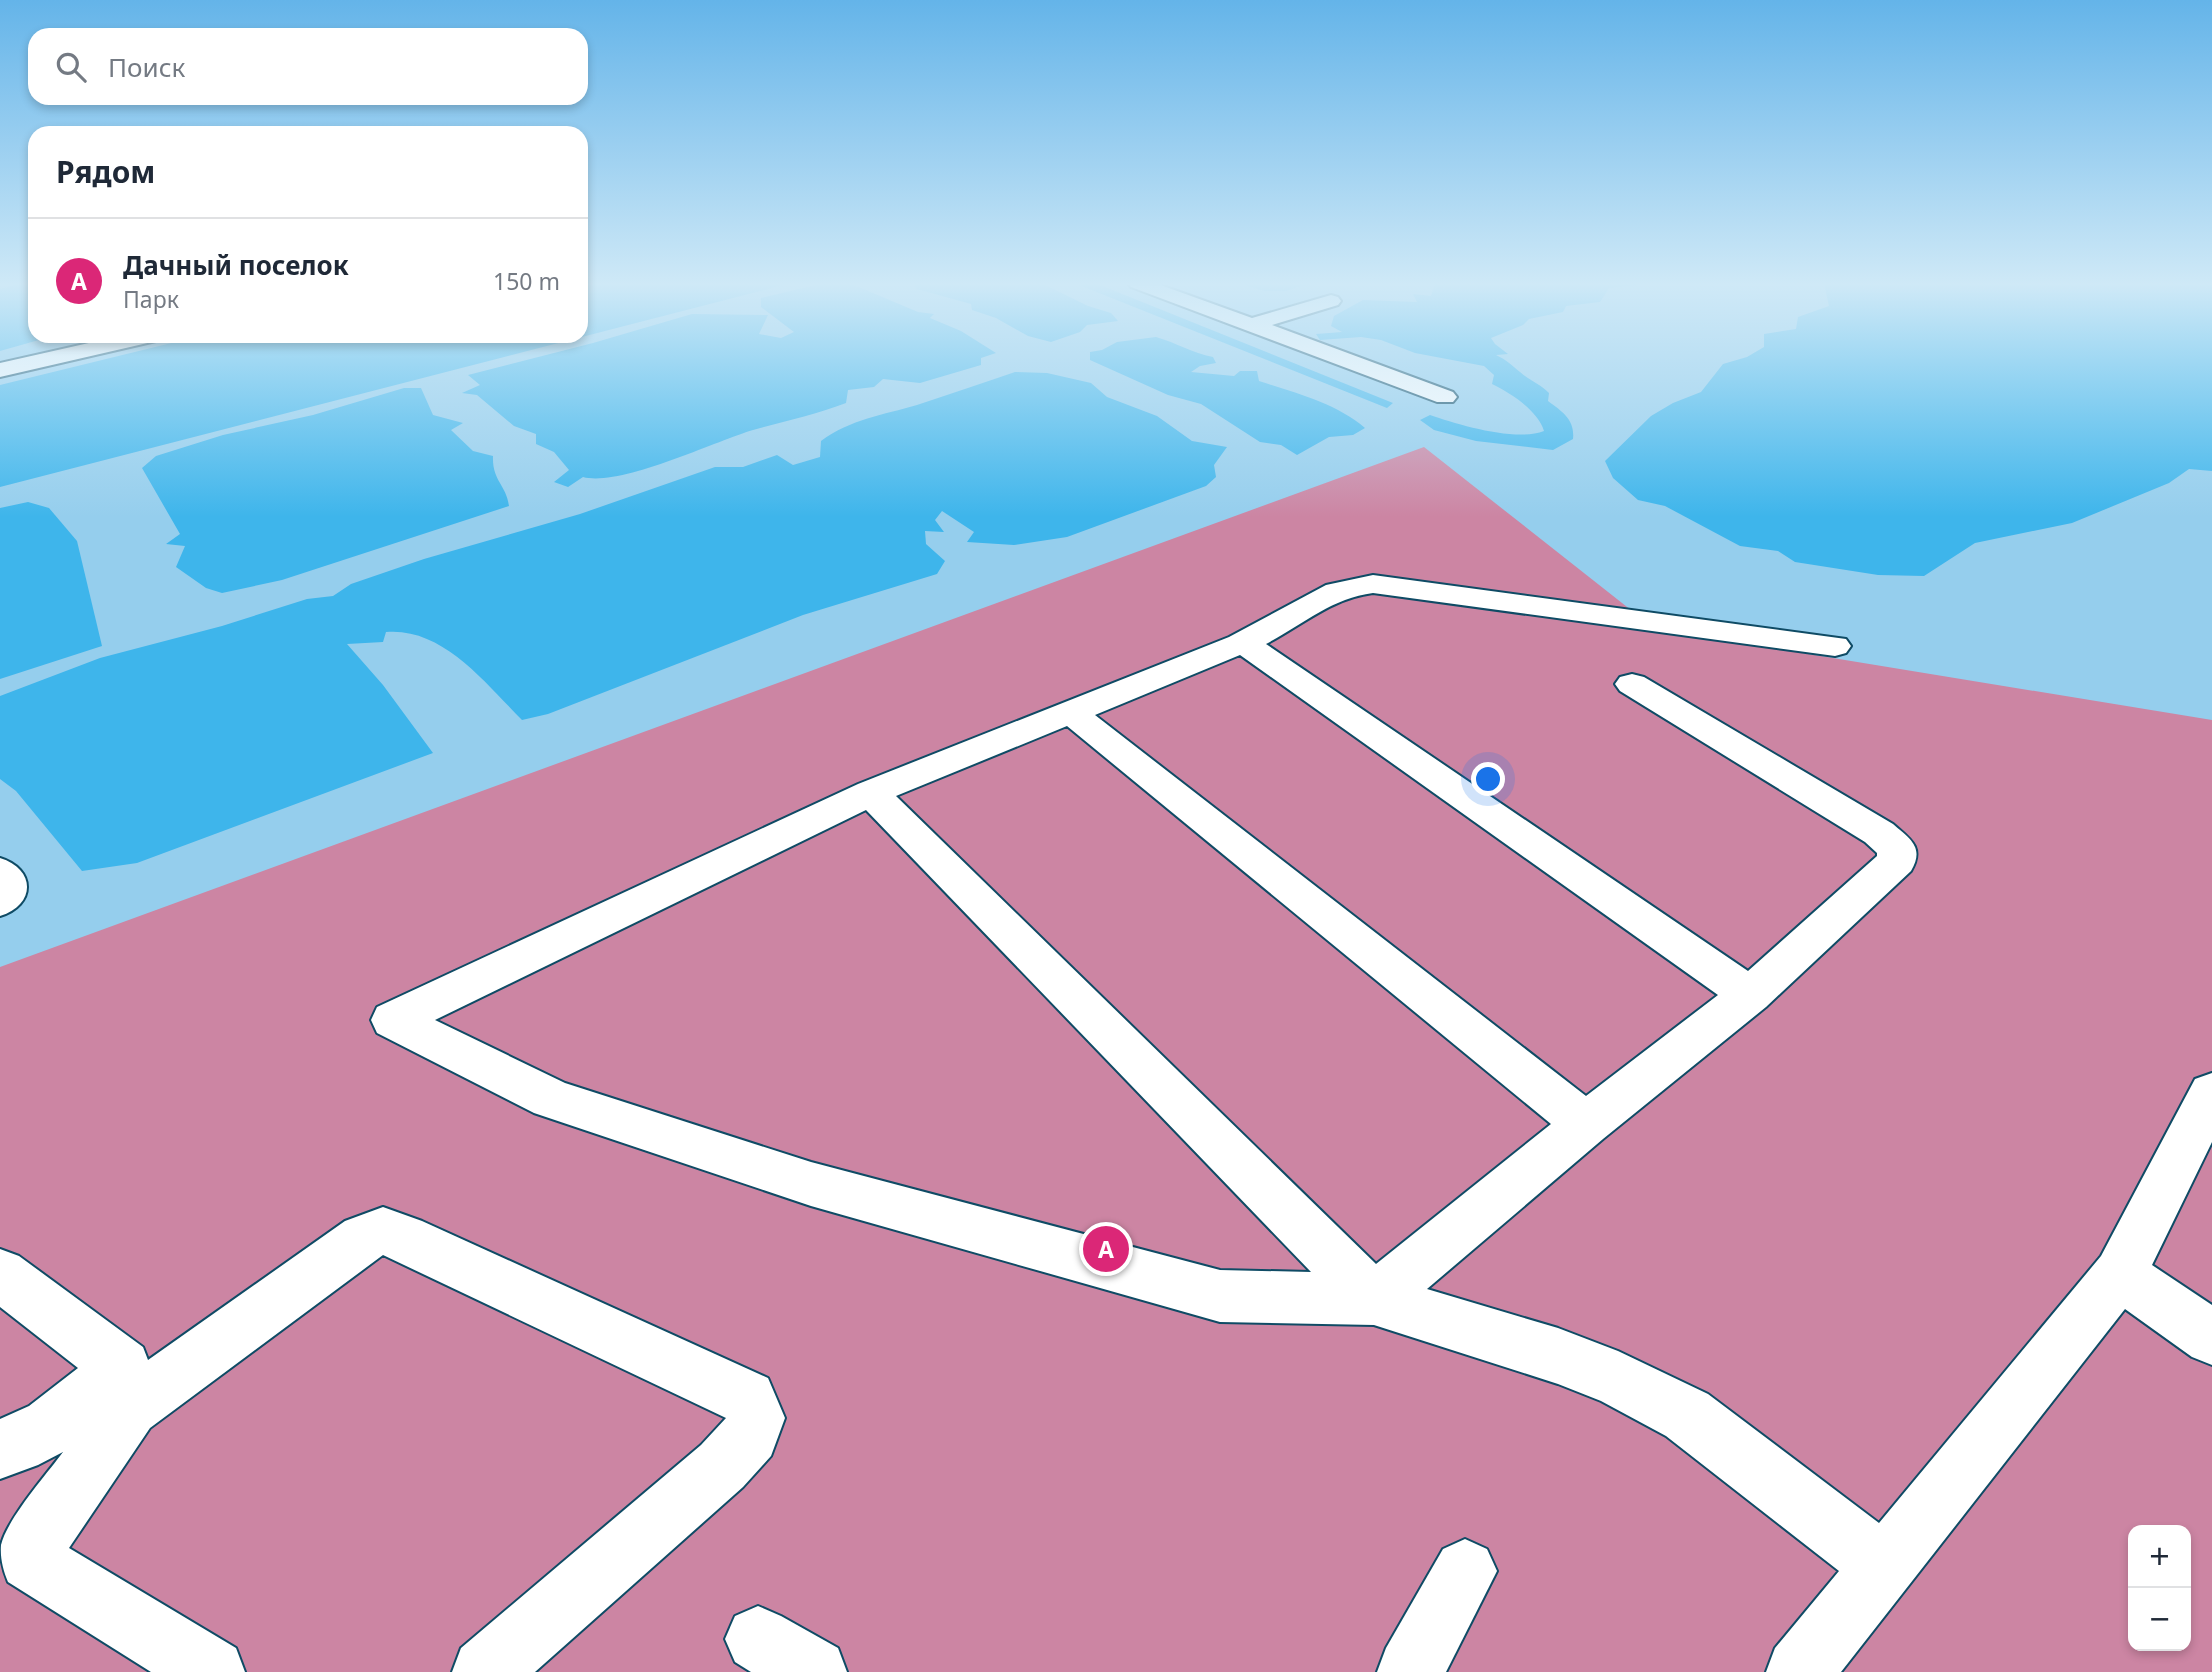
<!DOCTYPE html>
<html lang="ru">
<meta charset="utf-8">
<style>
:root{--surface:#fff;--page:#f6f6f7;--text:#1f2937;--muted:#747a83;--line:#e0e1e3;--accent:#db2777}
body{margin:0;font-family:"Noto Sans",sans-serif;background:var(--page);color:var(--text)}
.controls{position:absolute;right:21px;bottom:21px;display:grid;overflow:hidden;border-radius:14px;box-shadow:0 4px 10px #0003}
.controls button{width:63px;height:63px;display:grid;place-items:center;padding:0;border:0;border-bottom:2px solid var(--line);background:var(--surface);color:var(--text);font:35px sans-serif}
.you{position:absolute;left:1489px;top:780px;width:24px;height:24px;margin:-18px;border:5px solid #fff;border-radius:50%;background:#1a73e8;box-shadow:0 0 0 10px #1a73e833}
.badge{display:grid;place-items:center;width:46px;height:46px;border-radius:50%;background:var(--accent);color:#fff;font-size:23px;font-weight:700}
.pin{position:absolute;translate:-50% -50%;border:4px solid #fff;box-shadow:0 2px 7px #0006}
.list{margin:0;padding:0;list-style:none}
h2{display:flex;justify-content:space-between;align-items:center;height:91px;margin:0;padding:0 28px;font-size:30px}
h2 small{font-size:23px;font-weight:400;color:var(--muted)}
.list li{display:grid;grid-template-columns:46px 1fr auto;gap:21px;align-items:center;box-sizing:border-box;height:126px;padding:0 28px;border-top:2px solid var(--line)}
.list b{display:block;font-size:26px;white-space:nowrap}
.list p{margin:0;font-size:23px;white-space:nowrap;color:var(--muted)}
.list em{font-size:23px;font-style:normal;color:var(--muted)}
.icon{flex:none;width:38px;height:38px;fill:none;stroke:currentColor;stroke-width:2;stroke-linecap:round;stroke-linejoin:round}
.map{position:relative;flex:none;width:2212px;height:1672px;overflow:hidden}
.search{position:absolute;background:var(--surface);box-shadow:0 4px 10px #0003;left:28px;top:28px;width:560px;height:77px;display:flex;align-items:center;gap:18px;box-sizing:border-box;padding:0 24px;border-radius:21px;color:var(--muted);font-size:26px}
.panel{position:absolute;background:var(--surface);box-shadow:0 4px 10px #0003;left:28px;top:126px;width:560px;height:217px;border-radius:21px}
.map>svg:first-child{display:block}
.green{fill:#cc85a3;fill-rule:evenodd}
.water{fill:#3eb5eb}
.lines{fill:none;stroke-linecap:round;stroke-linejoin:round}
.minor-casing{stroke:#0f4b65;stroke-width:4}
.minor{fill:#fff;fill-rule:evenodd}
</style>
<div class="map">
<svg width="2212" height="1672" viewBox="0 0 2212 1672">
<rect width="100%" height="100%" fill="#95ceed"/>
<path class="green" d="M1424,447L1655,629L2212,720V1672H0V967ZM2133,1530H2186V1646H2133Z"/>
<g class="water">
<path d="M22,283H35V336H53L0,351V289Z"/>
<path d="M581,283H791L0,487V385L200,336H581Z"/>
<path d="M825,283H849L918,312L934,314L930,318L961,331L996,353L981,358V365L920,383L883,379L874,387L848,390L846,403C815,415 784,421 753,430C713,442 620,487 583,477L568,487L554,482L569,470L554,452L536,444V434L514,426L477,395L462,393L480,385L468,375L593,343L692,314L768,315L759,334L781,338L794,332L761,307V298Z"/>
<path d="M913,283H1000L1001,285L1041,283L1088,306L1111,313L1118,321L1087,325L1080,332L1051,342L1028,336L996,318L972,310L971,304L917,289Z"/>
<path d="M1074,283H1095L1393,403L1387,408Z"/>
<path d="M1244,283H1352L1301,286L1286,291H1265L1247,286Z"/>
<path d="M1435,283H1641L1638,285L1609,288L1600,302L1566,306L1563,312L1529,319L1523,325L1491,338L1495,344L1508,354L1496,355C1507,360 1511,365 1520,372C1529,380 1540,384 1549,393L1548,401C1563,412 1575,420 1573,439L1553,450L1476,441L1434,430L1420,420L1430,415C1459,425 1516,442 1544,431C1538,411 1511,393 1492,384L1494,375L1484,366L1415,353L1381,340L1361,337L1320,340L1316,334L1342,332L1331,326L1334,316L1363,300L1417,302L1413,294L1431,296Z"/>
<path d="M1824,283H2212V471L2189,469L2169,483L2072,523L1975,543L1924,576L1878,575L1795,562L1778,551L1740,546L1665,506L1638,500L1613,478L1605,461L1651,416L1673,403L1701,392L1723,364L1747,357L1764,347V334L1796,329L1798,317L1829,306Z"/>
<path d="M1156,337C1177,343 1192,353 1213,357L1216,363L1200,366L1191,372L1234,376L1240,371H1257L1259,381C1295,393 1336,403 1365,428L1353,435L1329,437L1297,455L1281,445L1260,442L1201,404L1168,395L1090,360V352L1102,350L1117,342Z"/>
<path d="M1015,372L1047,373L1091,383L1107,397L1157,416L1192,441L1227,447L1214,465L1216,477L1206,486L1067,537L1014,545L967,542L974,532L942,511L935,520L944,532L925,531L926,544L945,561L937,574L803,615L548,714L522,720C486,684 443,627 386,632L383,642L347,644L383,685L433,753L137,863L82,871L16,791L0,779V696L100,658L222,626L307,599L333,596L351,584L424,559L580,514L715,467H743L777,455L793,465L820,457L821,441C851,419 883,415 917,405C950,394 983,383 1015,372Z"/>
<path d="M404,388H421L433,415L463,423L451,430L473,451L493,456C492,481 506,484 509,506L282,580L222,593L206,588L176,567L185,546L166,544L180,534L142,468L156,456L223,435L313,415Z"/>
<path d="M28,502L49,508L77,541L102,646L0,679V508Z"/>
</g>
<g class="lines">
<defs>
<g id="minor">
<path d="M1128,283H1155L1252,318L1331,295L1338,297L1341,301L1338,305L1272,325L1453,392L1457,397L1453,402H1437L1131,287Z"/>
<path d="M120,336H159L156,341L0,377V363Z"/>
<path d="M1373,575L1846,639L1851,646L1846,653L1835,656L1373,593C1332,598 1302,625 1266,644L1748,971L1877,856V853L1865,842L1620,691L1615,684L1620,677L1632,674L1644,677L1893,824C1910,839 1925,847 1911,871L1766,1007L1603,1139L1427,1289L1558,1328L1618,1351L1708,1394L1879,1523L2101,1256L2195,1079L2212,1073V1142L2152,1265L2212,1305V1365L2192,1357L2125,1309L1841,1672H1766L1775,1648L1839,1571L1666,1436L1601,1401L1558,1384L1374,1325L1220,1322L811,1206L534,1113L377,1033L371,1020L377,1007L858,784L1229,637L1326,585ZM1240,655L1718,995L1586,1096L1095,715ZM1067,726L1551,1124L1376,1264L896,796ZM866,810L1311,1272L1220,1270L811,1162L565,1083L435,1020Z"/>
<path d="M0,858C36,869 36,905 0,916Z"/>
<path d="M383,1207L422,1221L768,1378L785,1418L771,1456L743,1487L535,1672H452L461,1648L701,1445L726,1418L383,1255L150,1428L69,1548L236,1648L245,1672H151L8,1582C3,1570 0,1558 1,1545C7,1519 46,1475 63,1452L38,1465L0,1479V1419L29,1406L78,1368L0,1307V1249L19,1256L143,1347L148,1360L345,1221Z"/>
<path d="M1465,1539L1487,1549L1497,1571L1446,1672H1377L1386,1648L1443,1549Z"/>
<path d="M758,1606L781,1616L838,1648L847,1672H751L735,1662L725,1639L735,1616Z"/>
</g>
</defs>
<use href="#minor" class="minor-casing"/>
<use href="#minor" class="minor"/>
</g>
<linearGradient id="sky" x2="0" y2="1"><stop stop-color="#64b4e9"/><stop offset="0.55" stop-color="#cfe9f7"/><stop offset="1" stop-color="#cfe9f7" stop-opacity="0"/></linearGradient>
<rect width="2212" height="517" fill="url(#sky)"/>
</svg>
<div class="controls">
<button>+</button>
<button>−</button>
</div>
<div class="you"></div>
<div class="pin badge" style="left:1106px;top:1249px">A</div>
<div class="search"><svg class="icon" aria-label="search" viewBox="0 0 24 24"><circle cx="10" cy="10" r="6"/><path d="M15 15l6 6"/></svg>Поиск</div>
<section class="panel">
<h2>Рядом<small></small></h2>
<ul class="list">
<li><span class="badge">A</span><div><b>Дачный поселок</b><p>Парк</p></div><em>150 m</em></li>
</ul>
</section>
</div>
